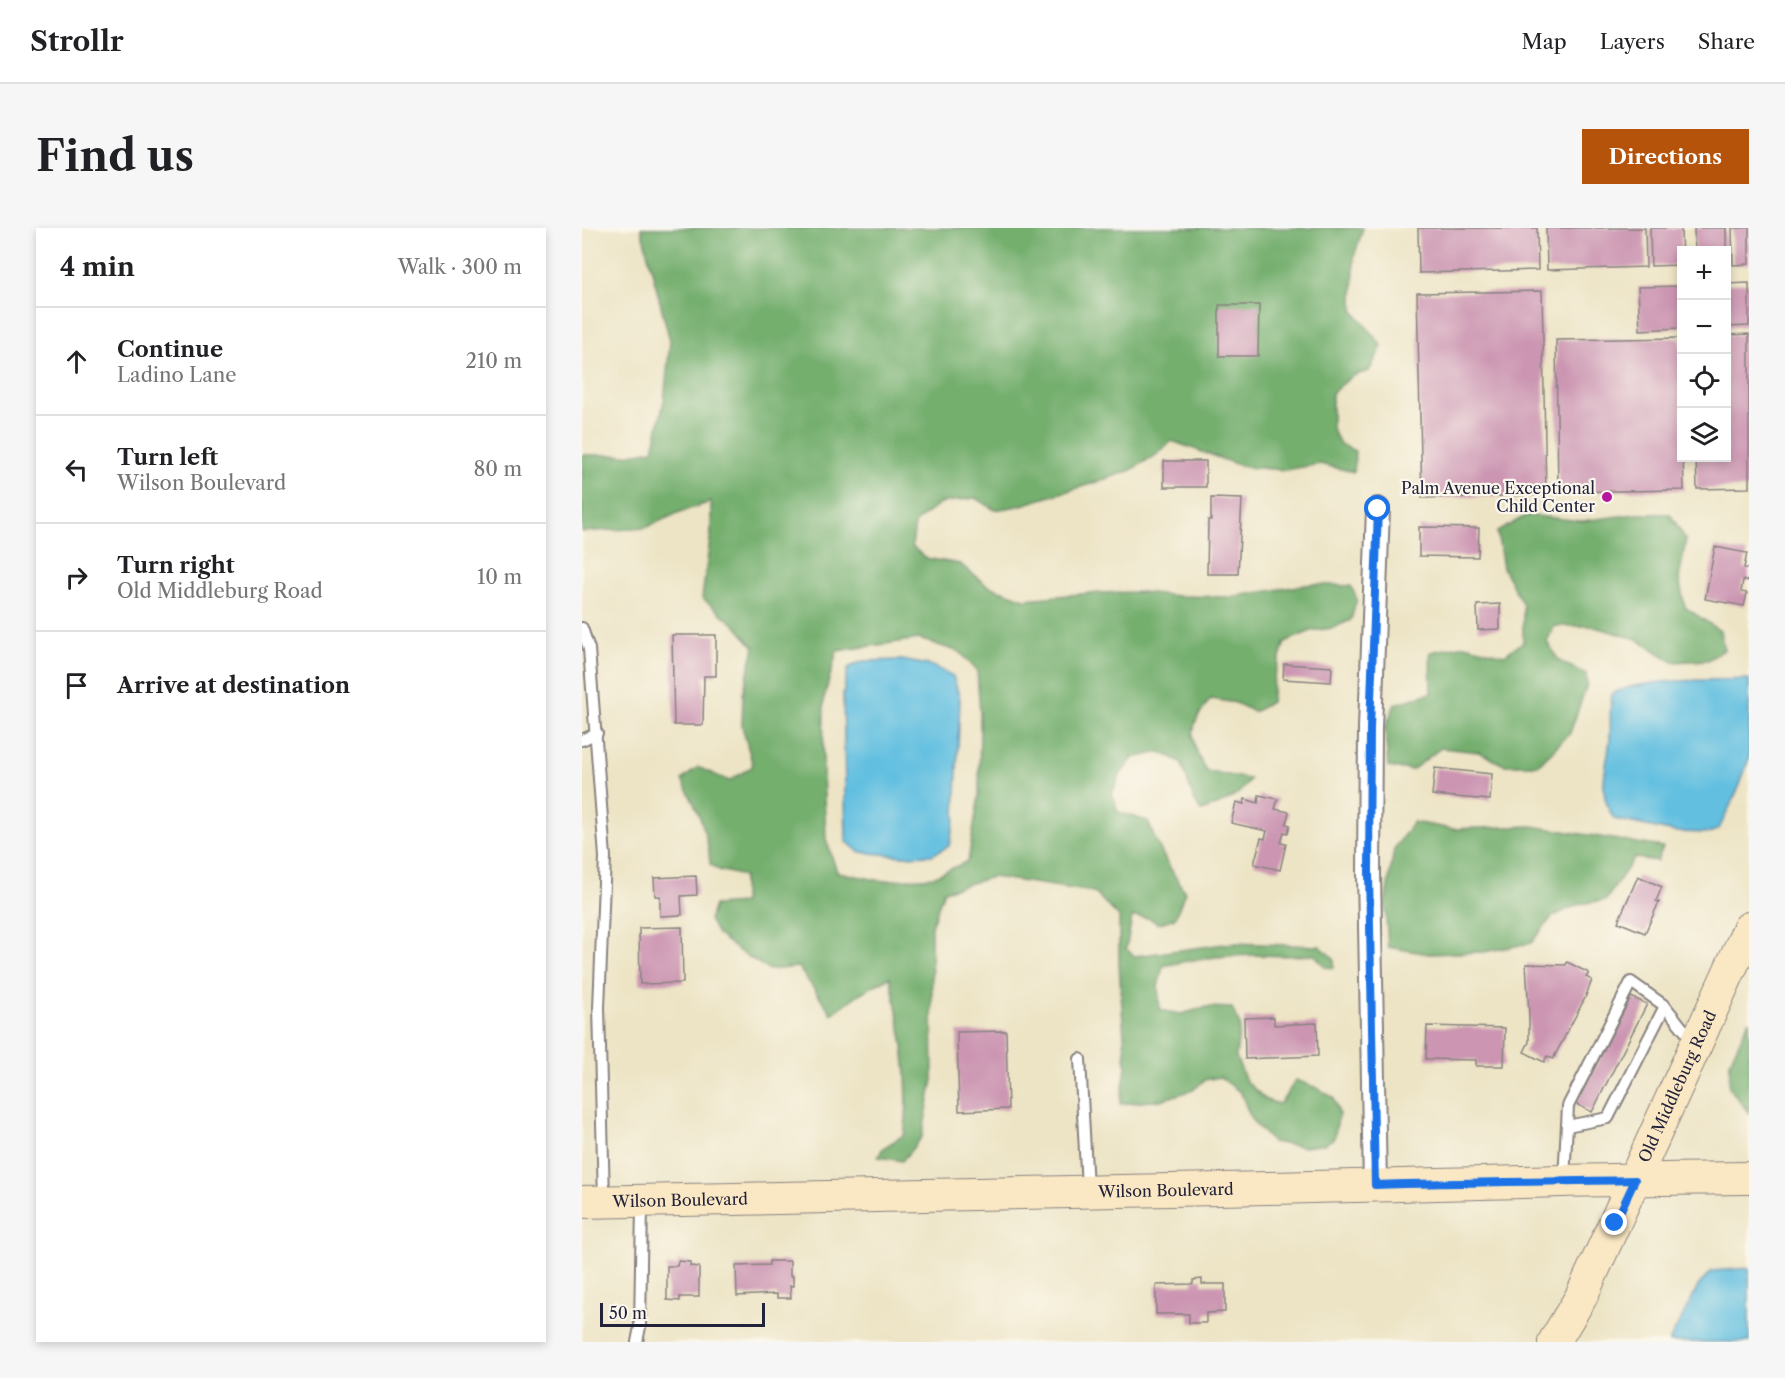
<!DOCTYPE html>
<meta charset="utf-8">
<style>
:root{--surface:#fff;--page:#f6f6f6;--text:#202124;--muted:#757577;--line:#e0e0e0;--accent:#b45309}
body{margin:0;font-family:"Libre Caslon Text",serif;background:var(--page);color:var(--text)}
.controls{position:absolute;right:18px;top:18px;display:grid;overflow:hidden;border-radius:0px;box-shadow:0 3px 9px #0003}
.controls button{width:54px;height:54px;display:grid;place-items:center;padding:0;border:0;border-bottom:2px solid var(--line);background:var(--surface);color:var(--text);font:30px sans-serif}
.scale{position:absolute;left:18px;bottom:15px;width:165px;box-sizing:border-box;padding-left:6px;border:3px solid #22223b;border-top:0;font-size:16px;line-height:21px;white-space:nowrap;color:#22223b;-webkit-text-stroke:4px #fbf7ec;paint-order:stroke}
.stop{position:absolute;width:18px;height:18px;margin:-14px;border:4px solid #1a73e8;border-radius:50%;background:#fff}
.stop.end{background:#1a73e8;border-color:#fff;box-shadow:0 2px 6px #0008}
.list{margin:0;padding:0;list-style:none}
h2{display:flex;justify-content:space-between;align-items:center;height:78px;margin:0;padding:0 24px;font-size:26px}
h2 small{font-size:20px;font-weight:400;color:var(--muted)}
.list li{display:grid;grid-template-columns:39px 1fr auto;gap:18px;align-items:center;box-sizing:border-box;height:108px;padding:0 24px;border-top:2px solid var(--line)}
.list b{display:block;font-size:22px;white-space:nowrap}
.list p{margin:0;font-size:20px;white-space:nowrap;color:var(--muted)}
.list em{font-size:20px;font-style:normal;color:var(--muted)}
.icon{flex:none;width:33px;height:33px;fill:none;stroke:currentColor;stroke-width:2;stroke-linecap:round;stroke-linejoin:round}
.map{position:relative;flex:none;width:1167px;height:1114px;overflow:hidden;border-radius:0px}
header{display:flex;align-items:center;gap:36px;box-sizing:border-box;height:84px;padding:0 30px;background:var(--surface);border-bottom:2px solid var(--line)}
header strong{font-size:28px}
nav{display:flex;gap:33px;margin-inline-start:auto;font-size:21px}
.intro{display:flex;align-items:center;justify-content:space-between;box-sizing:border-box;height:144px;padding:0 36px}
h1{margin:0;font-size:42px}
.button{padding:15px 27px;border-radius:0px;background:var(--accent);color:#fff;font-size:21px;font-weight:700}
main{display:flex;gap:36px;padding:0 36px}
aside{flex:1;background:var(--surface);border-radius:0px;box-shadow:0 3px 9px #0003}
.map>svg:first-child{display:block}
.forest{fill:#74af6e;stroke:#4b6854;stroke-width:1.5;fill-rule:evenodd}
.water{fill:#62bfe0;stroke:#42708e;stroke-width:1.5}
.building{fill:#cc96b2}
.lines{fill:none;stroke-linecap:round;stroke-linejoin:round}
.service-casing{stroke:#888380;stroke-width:14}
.minor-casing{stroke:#888380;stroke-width:26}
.secondary-casing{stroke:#888380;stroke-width:34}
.service{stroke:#fff;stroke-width:10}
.minor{stroke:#fff;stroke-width:22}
.secondary{stroke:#fae7c3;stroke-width:32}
.route{stroke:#1a73e8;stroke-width:8}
.poi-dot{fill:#b5179e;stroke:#fbf7ec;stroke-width:2}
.labels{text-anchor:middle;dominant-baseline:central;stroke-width:4.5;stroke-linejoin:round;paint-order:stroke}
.poi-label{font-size:16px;fill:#22223b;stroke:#fbf7ec;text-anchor:end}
.street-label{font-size:16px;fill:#22223b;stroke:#fbf7ec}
</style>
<header>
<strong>Strollr</strong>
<nav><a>Map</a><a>Layers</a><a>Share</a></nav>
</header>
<div class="intro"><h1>Find us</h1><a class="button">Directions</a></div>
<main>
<aside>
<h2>4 min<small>Walk · 300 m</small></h2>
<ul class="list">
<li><svg class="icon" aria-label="ahead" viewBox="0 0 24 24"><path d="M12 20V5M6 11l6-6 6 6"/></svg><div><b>Continue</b><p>Ladino Lane</p></div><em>210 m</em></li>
<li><svg class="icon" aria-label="left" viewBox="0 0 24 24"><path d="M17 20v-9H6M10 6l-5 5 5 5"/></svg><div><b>Turn left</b><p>Wilson Boulevard</p></div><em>80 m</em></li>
<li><svg class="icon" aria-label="right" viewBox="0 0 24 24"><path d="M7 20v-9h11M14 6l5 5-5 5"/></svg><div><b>Turn right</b><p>Old Middleburg Road</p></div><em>10 m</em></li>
<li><svg class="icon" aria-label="arrive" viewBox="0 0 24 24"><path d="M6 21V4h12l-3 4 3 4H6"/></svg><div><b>Arrive at destination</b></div></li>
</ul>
</aside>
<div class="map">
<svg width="1167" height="1114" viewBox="0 0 1167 1114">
<rect width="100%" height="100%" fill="#fbf7ec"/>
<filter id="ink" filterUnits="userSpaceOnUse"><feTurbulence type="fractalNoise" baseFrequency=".0167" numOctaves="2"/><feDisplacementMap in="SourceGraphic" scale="12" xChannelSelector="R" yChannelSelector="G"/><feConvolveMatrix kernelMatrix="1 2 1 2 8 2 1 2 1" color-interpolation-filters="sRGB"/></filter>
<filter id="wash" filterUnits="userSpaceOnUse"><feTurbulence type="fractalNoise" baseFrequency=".008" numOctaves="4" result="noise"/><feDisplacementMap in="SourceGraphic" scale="24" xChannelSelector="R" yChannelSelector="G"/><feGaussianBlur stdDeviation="1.35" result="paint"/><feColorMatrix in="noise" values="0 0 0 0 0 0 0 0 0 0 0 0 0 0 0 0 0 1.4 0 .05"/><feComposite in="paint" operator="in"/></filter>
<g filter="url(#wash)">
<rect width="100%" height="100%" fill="#ede4c5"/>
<g class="forest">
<path d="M59,0H781L772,29L771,82L800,118L787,143L770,148L750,165V200L758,216L773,223L772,244L738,236L703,242L662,239L590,213L574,227L549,242L512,255L436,278L413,282L393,270L358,275L333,295L330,318L343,330L378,336L406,358L443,371L509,365L560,364L596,368L648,369L730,356L769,358L775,371L769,392L751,400L729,403L703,414L692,449L689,474L672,484L654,475L629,471C605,498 607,512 624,543L668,551C658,570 638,576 619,583L612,572L599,534L578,524L551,530L538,547L530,565L536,584L566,593C575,619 588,641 603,664L593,690L576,696L567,690L550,689L544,721L553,728L650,715L738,718L752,731V740L743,739L733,727C705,729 677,726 649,728C626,729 604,733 581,738L576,759L578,782L599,786L625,779L650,780L658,797L654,829L664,853L684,872L698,876L714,852L735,860L752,870L757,886L752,910L743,916L722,919L690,914L669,891L659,865L638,849L623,852L611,862L579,872L538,876L544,840L537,735V689L512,664L410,649L362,663L349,698L351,852L340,909L320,933L296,929L301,920L322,907C330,857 319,798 308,749L277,766L250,786L216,739L187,742L157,723L135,706L127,692L132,677L161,675V648L137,642L128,636C126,602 115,581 100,552L116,539L147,553L171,538L160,498L161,466L172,419L153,397L120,370L129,304V274L98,284L63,300L0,304V227H44L71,222L82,173L88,113ZM337,411L378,424L395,443L398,486L397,567L386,633L351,649L300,653L255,644L244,611L241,546L242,470L255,423Z"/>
<path d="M1054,286H1088L1104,312L1097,351L1103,379L1138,403L1142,422L1126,432L1091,434L1055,411L1009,398H972L965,414L977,433L1004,446L1005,456L988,505L956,537H922L897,524L859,520L830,542L806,539L803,500L813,476L849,465L848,424L883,417L922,427L941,414V377L921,340L915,304L945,287L1000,293Z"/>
<path d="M831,594L871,601L950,598L1081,619L1075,633L1052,630L1024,672L997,676L970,689L949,715L902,724L847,726L806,719L803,676L812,621Z"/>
<path d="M1167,792V885L1147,859L1148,834Z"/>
</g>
<g class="water">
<path d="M320,432L351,438L371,448L378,471L373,591L367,618L350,627L320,628L277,624L264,613L261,466L266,440L281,433Z"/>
<path d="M1167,451V530L1158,557L1137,601L1127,605L1093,604L1032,591C1013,561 1026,540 1028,509C1029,494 1027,480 1030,466C1059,449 1132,453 1167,451Z"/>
<path d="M1167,1040V1114H1087L1117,1057L1130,1043Z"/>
</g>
<g id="blocks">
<g class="building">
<path d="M836,0H955L956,42L837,45Z"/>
<path d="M964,0H1063L1064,39L965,42Z"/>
<path d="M1068,0H1099L1100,37L1069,38Z"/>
<path d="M1112,0H1144V22H1113Z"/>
<path d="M1150,0H1167V36L1151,37Z"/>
<path d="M1167,55V98L1144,99V56Z"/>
<path d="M1100,58V100L1058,102L1056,59Z"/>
<path d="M960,63L964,267L840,270L835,65Z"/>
<path d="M637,77H677L676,128H637Z"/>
<path d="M1167,106V260L1115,261L1114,230H1144V107Z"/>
<path d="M1098,110L1102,262L976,264L974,112Z"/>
<rect x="582" y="233" width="42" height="26"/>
<path d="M629,270L660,271L656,346H625L626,292H629Z"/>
<path d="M837,299L897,300L896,329L837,328Z"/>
<path d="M1133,319L1165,325L1162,340L1167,341V353L1161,352L1159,364L1165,365L1162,378L1123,371Z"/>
<path d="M918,376V401L896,402L895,377Z"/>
<path d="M90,407H134V448H122L121,497H92Z"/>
<path d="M702,436L750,439L749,454L701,451Z"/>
<path d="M853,540L910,546L908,572L850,567Z"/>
<path d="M677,567L696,571L693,581L707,584L704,596L708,597L706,605L702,604L699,615L704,616L698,642L672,636L679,610L683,611L685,603L649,595L654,574L662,576L663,571L676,575Z"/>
<path d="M114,648L115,667L99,668L100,687L78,688V668H73L72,650Z"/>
<path d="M1056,648L1080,659L1074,673L1077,674L1063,705L1036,694Z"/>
<path d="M100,699L101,755L58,756L57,700Z"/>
<path d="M985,734L1007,745L1004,749L1010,752L1003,770L971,831L965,828L962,834L942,824L947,814V786L944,736L984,737Z"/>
<path d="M1049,769L1065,776L1010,884L994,876Z"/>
<path d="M692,789V797L735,795L736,828L663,831L662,790Z"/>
<path d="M845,798L923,800L922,838H894V832L844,831Z"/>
<path d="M424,803L426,881L377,883L375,804Z"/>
<path d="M96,1033L108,1034V1038L117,1039V1069H98V1073L85,1072V1038H95Z"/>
<path d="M187,1033H208V1048H211V1058H208L209,1070H195V1066L155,1068L154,1038L187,1037Z"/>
<path d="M620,1051V1056H643V1084L624,1085V1095H607V1086H574V1057L611,1056V1052Z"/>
</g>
</g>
</g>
<g filter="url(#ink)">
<use href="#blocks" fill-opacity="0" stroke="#888380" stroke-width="1.5"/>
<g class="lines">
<defs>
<g id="service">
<path d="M0,400L7,421L23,629L17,780L22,971"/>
<path d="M0,512L15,505"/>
<path d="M498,831L505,960"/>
<path d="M985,898L1026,890L1083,778"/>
<path d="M982,951L986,878L1049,754L1083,778L1110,812"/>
<path d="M55,1114L58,1099L60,977"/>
</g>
<path id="minor" d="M793,957L787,646L788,500L796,281"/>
<g id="secondary">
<path id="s1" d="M0,974C229,969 457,965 686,960C846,957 1007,951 1167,950"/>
<path id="s2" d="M972,1114L999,1069L1167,700"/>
</g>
</defs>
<use href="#service" class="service-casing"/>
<use href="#minor" class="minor-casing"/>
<use href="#secondary" class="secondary-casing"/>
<use href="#service" class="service"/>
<use href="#minor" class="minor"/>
<use href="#secondary" class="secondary"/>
</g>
</g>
<g class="lines" filter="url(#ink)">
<path class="route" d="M796,281L788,500L787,645L793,957C879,954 966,954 1053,952L1033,995"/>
</g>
<circle class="poi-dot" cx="1025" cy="269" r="6"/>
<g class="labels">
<g class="poi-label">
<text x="1013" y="260">Palm Avenue Exceptional<tspan x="1013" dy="18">Child Center</tspan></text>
</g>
<g class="street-label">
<text stroke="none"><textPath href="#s2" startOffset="284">Old Middleburg Road</textPath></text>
<text stroke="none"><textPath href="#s1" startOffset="584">Wilson Boulevard</textPath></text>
<text stroke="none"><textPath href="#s1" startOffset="98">Wilson Boulevard</textPath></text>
</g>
</g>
</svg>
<div class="controls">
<button>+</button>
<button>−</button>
<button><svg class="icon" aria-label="locate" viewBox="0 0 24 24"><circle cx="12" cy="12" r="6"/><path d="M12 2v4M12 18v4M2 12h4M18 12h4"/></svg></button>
<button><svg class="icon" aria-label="layers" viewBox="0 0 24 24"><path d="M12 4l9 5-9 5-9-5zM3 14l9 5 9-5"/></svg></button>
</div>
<div class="scale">50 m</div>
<div class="stop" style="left:796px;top:281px"></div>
<div class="stop end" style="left:1033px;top:995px"></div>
</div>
</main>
